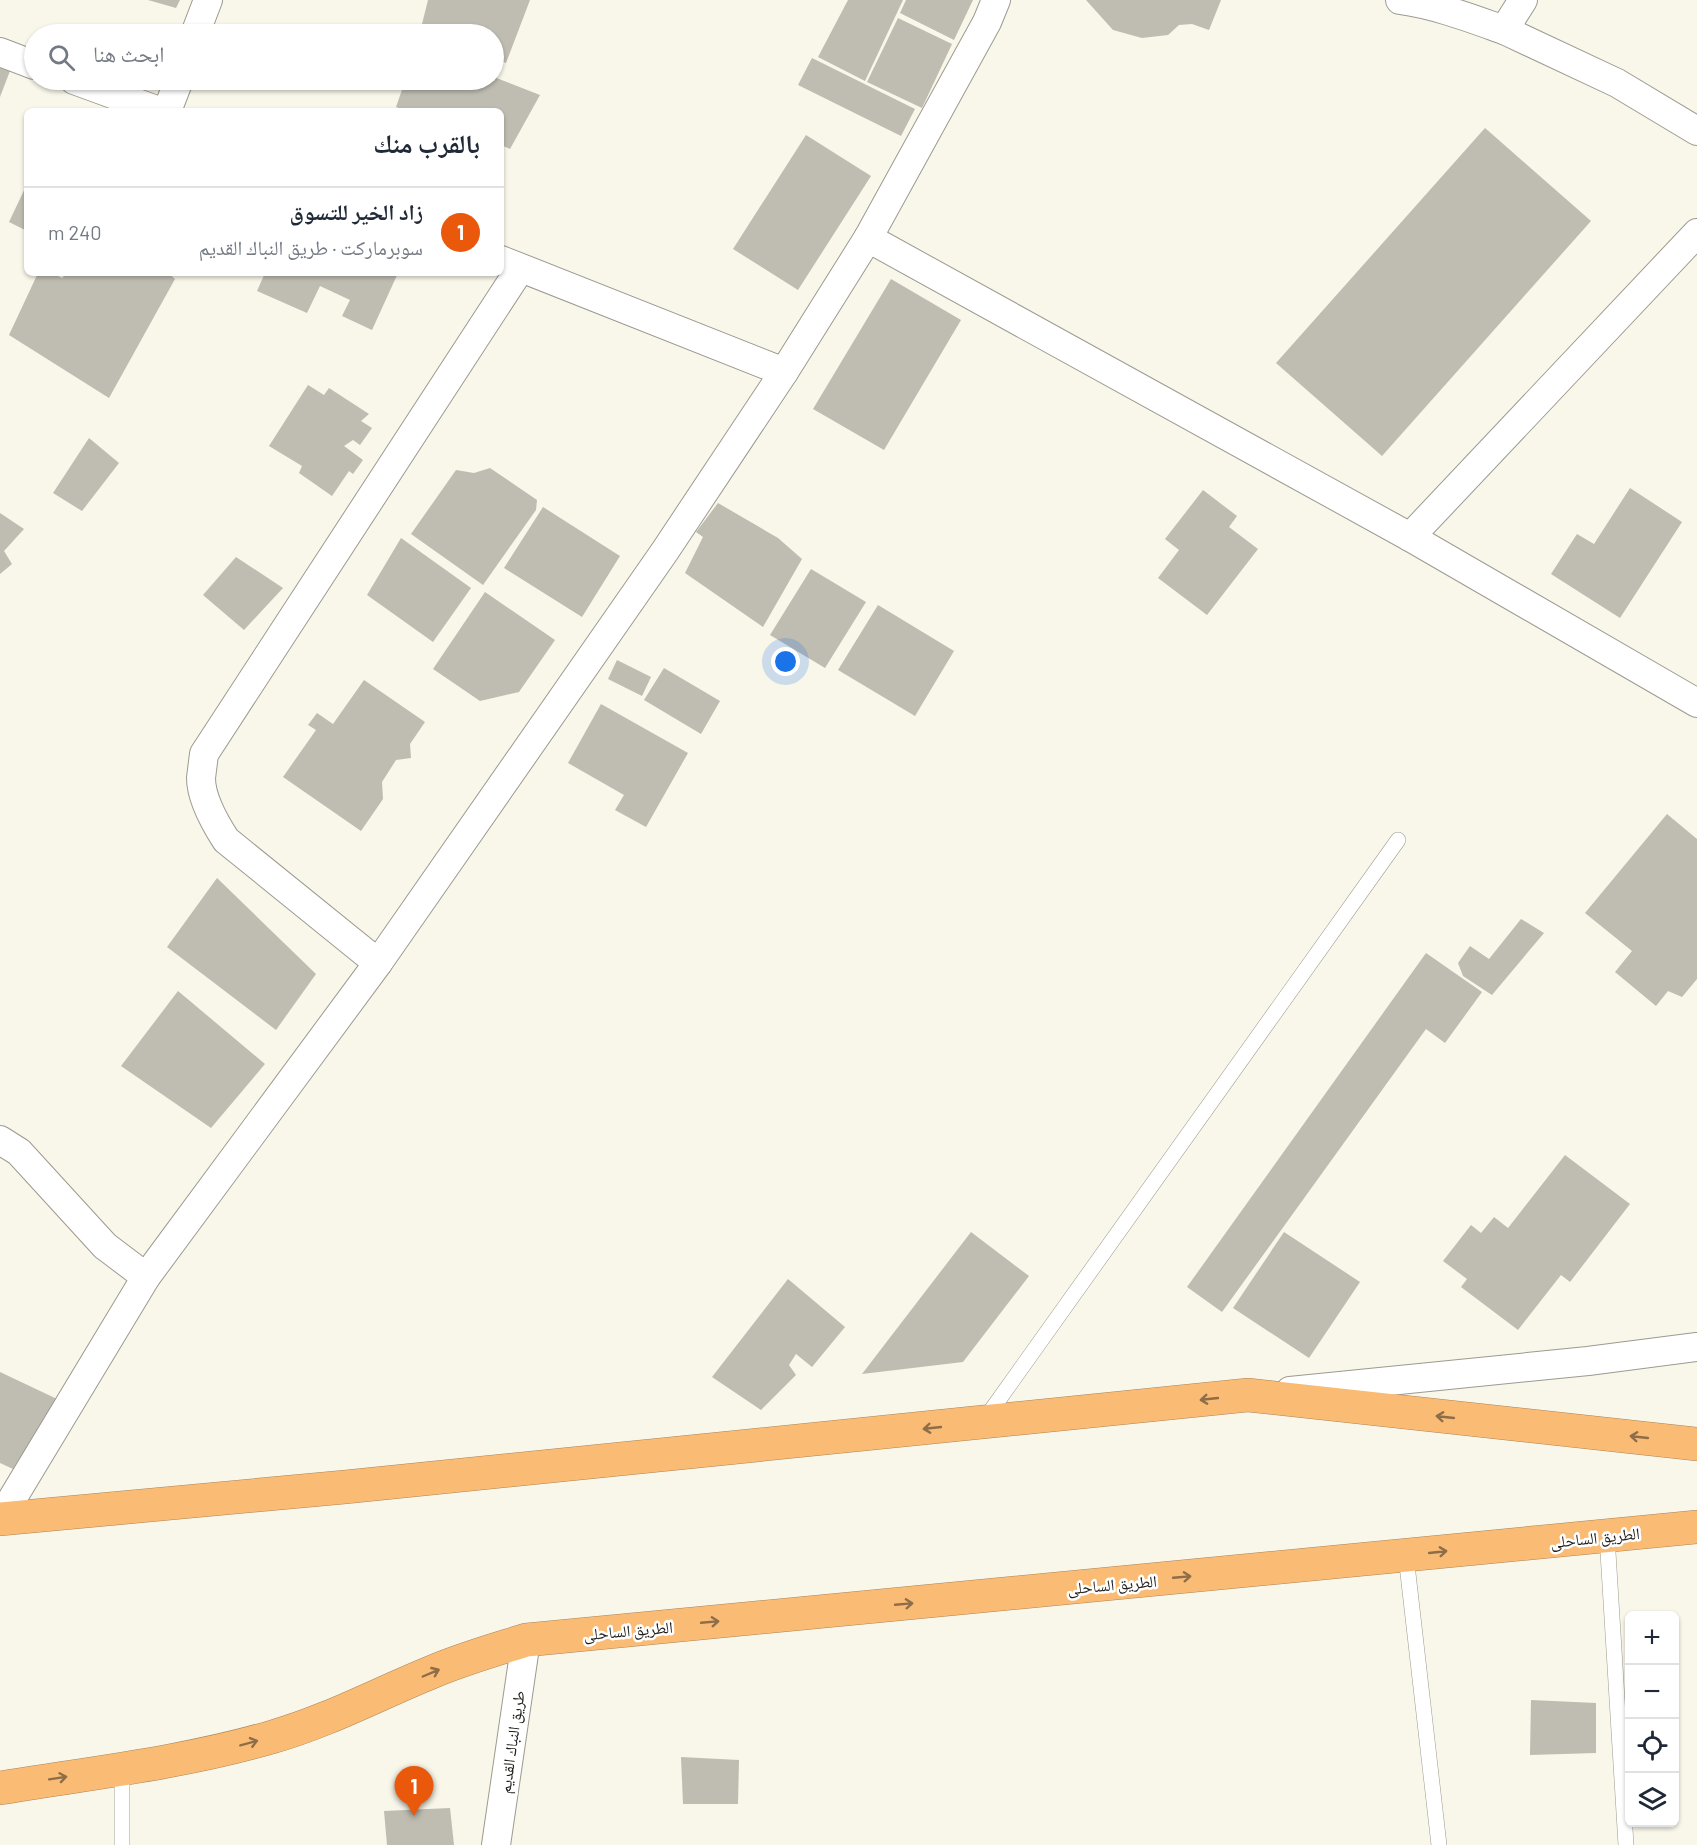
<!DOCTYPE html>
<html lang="ar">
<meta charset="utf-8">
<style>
:root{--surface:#fff;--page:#f6f6f7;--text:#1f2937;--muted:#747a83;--line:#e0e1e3;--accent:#ea580c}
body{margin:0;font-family:Barlow,"Noto Naskh Arabic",sans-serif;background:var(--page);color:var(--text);direction:rtl}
.controls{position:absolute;right:18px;bottom:18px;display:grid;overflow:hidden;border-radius:9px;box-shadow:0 2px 4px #0004}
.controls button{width:54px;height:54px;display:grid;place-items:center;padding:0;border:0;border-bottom:2px solid var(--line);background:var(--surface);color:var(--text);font:30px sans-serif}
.you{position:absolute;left:786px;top:662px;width:21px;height:21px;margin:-15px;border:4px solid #fff;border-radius:50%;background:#1a73e8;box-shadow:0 0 0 9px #1a73e833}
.badge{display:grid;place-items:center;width:39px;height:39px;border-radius:50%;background:var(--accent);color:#fff;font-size:20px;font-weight:700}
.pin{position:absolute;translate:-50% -50px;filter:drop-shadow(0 2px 3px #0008)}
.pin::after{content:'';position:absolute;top:32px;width:21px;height:18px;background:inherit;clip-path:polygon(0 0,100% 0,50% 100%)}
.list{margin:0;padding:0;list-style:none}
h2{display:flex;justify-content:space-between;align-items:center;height:78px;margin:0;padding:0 24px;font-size:26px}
h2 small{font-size:20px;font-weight:400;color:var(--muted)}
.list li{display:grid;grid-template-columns:39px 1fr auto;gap:18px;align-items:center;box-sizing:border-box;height:90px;padding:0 24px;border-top:2px solid var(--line)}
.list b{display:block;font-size:22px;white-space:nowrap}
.list p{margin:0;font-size:20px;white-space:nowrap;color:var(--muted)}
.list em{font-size:20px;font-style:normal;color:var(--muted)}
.icon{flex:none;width:33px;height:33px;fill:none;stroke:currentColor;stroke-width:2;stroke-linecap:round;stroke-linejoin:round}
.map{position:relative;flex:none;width:1697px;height:1845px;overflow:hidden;direction:ltr}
.search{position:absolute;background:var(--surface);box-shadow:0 2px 4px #0004;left:24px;top:24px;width:480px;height:66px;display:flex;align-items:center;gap:15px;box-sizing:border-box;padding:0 21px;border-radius:33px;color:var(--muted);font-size:22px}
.panel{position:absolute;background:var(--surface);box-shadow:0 2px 4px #0004;left:24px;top:108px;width:480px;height:168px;border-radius:9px;direction:rtl}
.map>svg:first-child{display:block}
.building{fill:#bfbcb1}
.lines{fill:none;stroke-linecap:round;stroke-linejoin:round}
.lane-casing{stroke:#9d9a90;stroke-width:16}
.street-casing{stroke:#9d9a90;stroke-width:30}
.highway-casing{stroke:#ae8556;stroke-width:34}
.lane{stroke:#fff;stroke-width:15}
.street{stroke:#fff;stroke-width:28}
.highway{stroke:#fabb75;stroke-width:33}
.oneway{stroke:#8e6e48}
.labels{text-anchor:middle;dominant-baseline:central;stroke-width:5;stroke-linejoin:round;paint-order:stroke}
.street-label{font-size:16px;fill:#21201c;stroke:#fff}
</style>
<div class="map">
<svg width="1697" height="1845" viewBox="0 0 1697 1845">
<rect width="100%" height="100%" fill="#f9f6ea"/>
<g class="building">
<path d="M148,0H180L176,8Z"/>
<path d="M428,0H530L506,63L494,58V34H427L420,32Z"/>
<path d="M848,0H903L865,81L818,57Z"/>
<path d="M906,0H973L954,40L900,13Z"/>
<path d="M1086,0H1221L1209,30L1192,24L1179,25L1168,35L1142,38L1113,30Z"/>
<path d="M898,18L952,44L922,108L867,82Z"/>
<path d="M812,58L915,109L901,136L798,85Z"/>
<path d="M0,59L13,63L0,97Z"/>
<path d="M494,77L540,95L510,149L501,145V111H406L396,107L404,84L402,80H494Z"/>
<path d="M1485,128L1591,221L1382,456L1276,363Z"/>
<path d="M806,135L871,176L798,290L733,249Z"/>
<path d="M27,184V231L9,222Z"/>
<path d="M38,273H52L62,278L67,273H168L175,279L109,398L9,335Z"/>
<path d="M265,273H398L372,330L342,316L350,300L320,286L307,313L257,291Z"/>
<path d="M891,279L961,320L884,450L813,409Z"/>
<path d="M308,385L324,395L329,388L369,414L361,421L372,428L360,445L353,440L344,446L363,460L353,474L349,471L332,496L299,473L302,466L269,446Z"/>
<path d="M89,438L119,463L82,511L53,493Z"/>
<path d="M490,468L537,500L536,510L483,585L411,534L456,470L474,473Z"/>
<path d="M1630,488L1682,522L1620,618L1551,574L1577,534L1594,544Z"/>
<path d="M1203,490L1237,516L1229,527L1258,549L1207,615L1158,578L1179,550L1165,539Z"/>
<path d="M718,503L778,538L802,559L763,627L685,573L703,537L696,532Z"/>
<path d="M543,507L620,556L582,617L504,568Z"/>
<path d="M0,513L24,529L4,551L12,564L0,574Z"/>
<path d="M401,538L471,588L433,642L367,595Z"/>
<path d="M236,557L283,588L244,630L203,595Z"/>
<path d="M811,569L866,602L825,668L770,635Z"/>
<path d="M485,592L555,640L519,692L480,701L433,669Z"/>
<path d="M878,605L954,651L915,716L838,670Z"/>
<path d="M617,660L651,677L642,696L608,679Z"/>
<path d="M664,668L720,701L701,734L644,700Z"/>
<path d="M364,680L425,722L410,744L411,758L396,760L382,782L383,799L361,831L283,777L316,730L308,725L317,713L333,724Z"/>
<path d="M601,704L688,753L646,827L615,810L624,795L568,763Z"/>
<path d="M1667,814L1697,839V979L1682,997L1668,991L1656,1006L1615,972L1632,951L1585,913Z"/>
<path d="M217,878L316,974L276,1030L167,947Z"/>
<path d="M1521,919L1544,933L1492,995L1463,976L1458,963L1470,946L1489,959Z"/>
<path d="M1426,953L1482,992L1445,1043L1426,1029L1222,1312L1187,1287Z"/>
<path d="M178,991L265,1064L211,1128L121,1066Z"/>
<path d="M1565,1155L1630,1204L1570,1282L1561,1275L1518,1330L1461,1287L1467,1279L1443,1261L1471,1225L1481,1233L1494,1217L1508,1228Z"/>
<path d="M971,1232L1029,1276L963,1362L862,1374Z"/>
<path d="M1284,1232L1360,1282L1309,1358L1233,1308Z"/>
<path d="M788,1279L845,1327L812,1367L796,1354L789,1365L796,1375L761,1410L712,1377Z"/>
<path d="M0,1372L57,1399L13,1469L0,1463Z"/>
<path d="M1531,1700L1596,1703V1753L1530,1755Z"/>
<path d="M681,1757L739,1760L738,1804H683Z"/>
<path d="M450,1808L454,1845H387L384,1811Z"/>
</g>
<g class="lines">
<defs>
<g id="lane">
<path d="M985,1419L1398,840"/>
<path d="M1607,1536L1626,1845"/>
<path d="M1406,1556L1439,1845"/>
<path d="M122,1845V1768"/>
</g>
<g id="street">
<path d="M1400,0C1436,5 1470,18 1504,30L1523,0"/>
<path d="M1504,30L1617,83L1697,131"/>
<path d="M195,34L208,0"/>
<path d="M0,52L34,65"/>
<path d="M74,80L159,111"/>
<path d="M167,111L179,80"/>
<path d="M868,238L1410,537L1697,703"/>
<path d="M501,260L784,372"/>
<path d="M1410,537L1697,233"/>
<path d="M378,963L226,840C215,823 201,799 201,778C202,770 203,762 204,754L520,269"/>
<path d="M0,1140L19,1152L105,1246L146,1277"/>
<path d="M1290,1391L1588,1361L1697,1347"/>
<path d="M0,1519L146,1277L378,963L665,551L784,372L868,238L987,22L996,0"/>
<path d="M496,1845L526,1640"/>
</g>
<g id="highway">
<path d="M0,1519L345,1487L1248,1395L1697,1444"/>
<path d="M0,1788C91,1773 183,1763 272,1737C328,1721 378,1694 432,1672C462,1659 494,1650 526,1640L1697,1527"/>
</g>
</defs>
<use href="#lane" class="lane-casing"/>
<use href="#street" class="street-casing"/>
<use href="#highway" class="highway-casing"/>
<use href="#lane" class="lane"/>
<use href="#street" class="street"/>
<use href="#highway" class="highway"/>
</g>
<defs><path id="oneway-shaft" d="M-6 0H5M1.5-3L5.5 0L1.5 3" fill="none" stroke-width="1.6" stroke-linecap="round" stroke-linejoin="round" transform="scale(1.5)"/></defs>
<g class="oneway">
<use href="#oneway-shaft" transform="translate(1209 1399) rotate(174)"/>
<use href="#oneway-shaft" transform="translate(1445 1417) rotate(-174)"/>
<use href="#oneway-shaft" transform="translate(932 1428) rotate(174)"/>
<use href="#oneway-shaft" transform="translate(1639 1437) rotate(-174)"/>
<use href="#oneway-shaft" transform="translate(1438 1552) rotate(-6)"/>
<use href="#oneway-shaft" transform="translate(1182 1577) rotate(-5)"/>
<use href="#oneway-shaft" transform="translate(904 1604) rotate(-5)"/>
<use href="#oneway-shaft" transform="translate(710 1622) rotate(-5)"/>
<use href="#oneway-shaft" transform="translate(431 1673) rotate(-23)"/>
<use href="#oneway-shaft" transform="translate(249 1743) rotate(-15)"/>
<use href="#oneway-shaft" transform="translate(58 1778) rotate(-9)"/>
</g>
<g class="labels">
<g class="street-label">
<text transform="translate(1595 1537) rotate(-6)">الطريق الساحلى</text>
<text transform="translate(1112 1584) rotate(-5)">الطريق الساحلى</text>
<text transform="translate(628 1630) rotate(-5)">الطريق الساحلى</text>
<text transform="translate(511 1742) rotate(-82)">طريق النباك القديم</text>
</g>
</g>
</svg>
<div class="controls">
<button>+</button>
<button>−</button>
<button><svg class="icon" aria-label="locate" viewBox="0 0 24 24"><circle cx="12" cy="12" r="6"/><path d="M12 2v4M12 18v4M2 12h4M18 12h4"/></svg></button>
<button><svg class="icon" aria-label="layers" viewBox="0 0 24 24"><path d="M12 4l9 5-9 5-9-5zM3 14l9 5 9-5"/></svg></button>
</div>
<div class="you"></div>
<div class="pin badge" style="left:414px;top:1816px">1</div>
<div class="search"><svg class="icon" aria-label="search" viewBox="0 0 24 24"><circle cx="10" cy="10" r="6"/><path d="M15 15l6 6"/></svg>ابحث هنا</div>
<section class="panel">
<h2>بالقرب منك<small></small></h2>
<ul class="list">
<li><span class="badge">1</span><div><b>زاد الخير للتسوق</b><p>سوبرماركت · طريق النباك القديم</p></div><em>240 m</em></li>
</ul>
</section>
</div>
